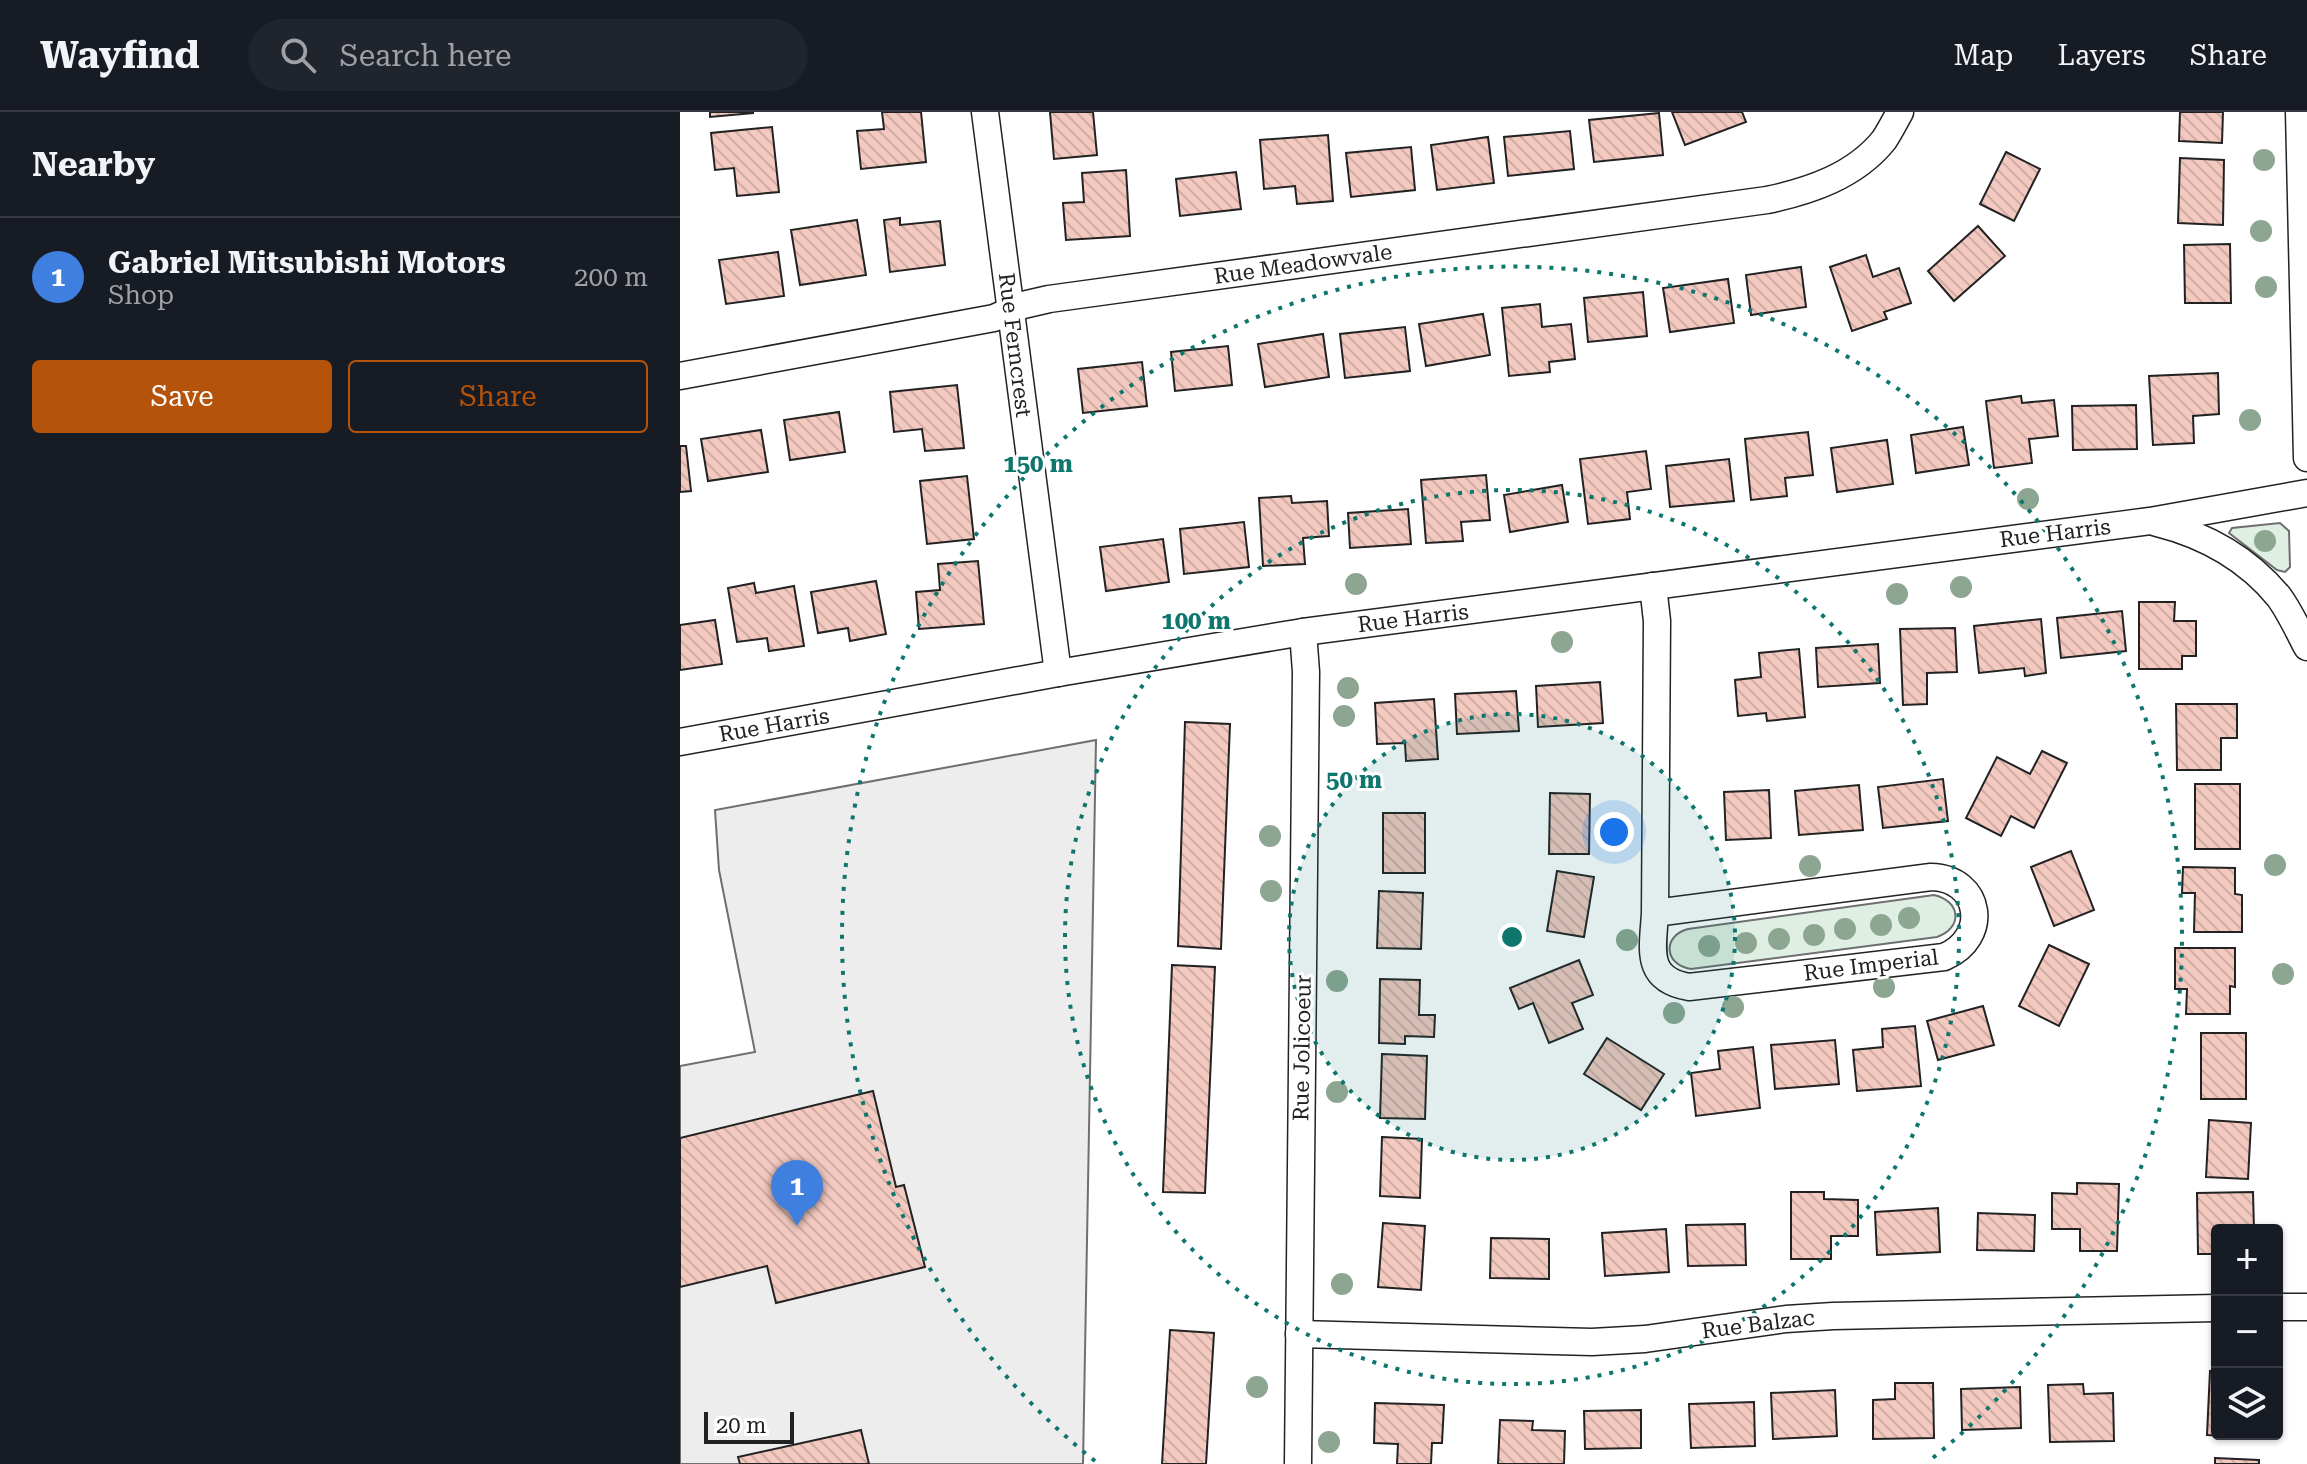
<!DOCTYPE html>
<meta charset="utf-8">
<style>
:root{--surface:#171b24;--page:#20242c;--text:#f1f3f6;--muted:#9ea1a6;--line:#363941;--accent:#b45309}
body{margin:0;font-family:"Roboto Serif",serif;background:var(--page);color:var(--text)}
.controls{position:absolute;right:24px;bottom:24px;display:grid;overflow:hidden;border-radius:8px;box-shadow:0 2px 6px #0004}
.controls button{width:72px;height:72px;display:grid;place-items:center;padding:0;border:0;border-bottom:2px solid var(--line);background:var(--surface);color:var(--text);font:40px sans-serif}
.scale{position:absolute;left:24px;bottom:20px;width:90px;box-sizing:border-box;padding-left:8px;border:4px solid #222;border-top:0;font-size:22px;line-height:28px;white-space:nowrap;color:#222;-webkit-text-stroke:6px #fff;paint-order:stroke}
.you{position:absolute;left:934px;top:720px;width:28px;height:28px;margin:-20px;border:6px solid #fff;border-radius:50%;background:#1a73e8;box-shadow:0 0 0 12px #1a73e833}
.badge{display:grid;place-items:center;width:52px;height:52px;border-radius:50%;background:var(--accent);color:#fff;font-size:26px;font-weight:700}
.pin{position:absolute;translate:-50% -66px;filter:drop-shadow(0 2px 4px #0008)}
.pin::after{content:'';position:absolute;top:42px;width:28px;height:24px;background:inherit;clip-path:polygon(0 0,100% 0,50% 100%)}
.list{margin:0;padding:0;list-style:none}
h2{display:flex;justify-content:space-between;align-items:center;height:104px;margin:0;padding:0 32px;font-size:34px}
h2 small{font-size:26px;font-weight:400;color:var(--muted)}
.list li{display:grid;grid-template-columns:52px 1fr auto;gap:24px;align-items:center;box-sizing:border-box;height:120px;padding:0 32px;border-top:2px solid var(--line)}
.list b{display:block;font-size:30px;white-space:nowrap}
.list p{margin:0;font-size:26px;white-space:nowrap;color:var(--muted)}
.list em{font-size:26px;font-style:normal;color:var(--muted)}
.actions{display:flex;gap:16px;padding:24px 32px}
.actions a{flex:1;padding:18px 0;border:2px solid var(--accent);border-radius:8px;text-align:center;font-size:28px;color:var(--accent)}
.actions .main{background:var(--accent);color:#fff}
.icon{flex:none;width:44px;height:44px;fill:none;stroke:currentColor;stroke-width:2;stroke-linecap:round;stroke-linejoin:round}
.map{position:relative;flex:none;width:1627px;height:1352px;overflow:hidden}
header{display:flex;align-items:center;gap:48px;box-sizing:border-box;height:112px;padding:0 40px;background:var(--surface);border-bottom:2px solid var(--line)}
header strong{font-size:38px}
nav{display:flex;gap:44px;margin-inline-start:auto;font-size:28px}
.search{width:560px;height:72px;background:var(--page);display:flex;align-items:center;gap:20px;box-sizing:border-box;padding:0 28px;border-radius:44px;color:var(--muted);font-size:30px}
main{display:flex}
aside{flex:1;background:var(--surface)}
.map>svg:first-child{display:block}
.grass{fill:#e0efe3;stroke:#6f6f6f;stroke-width:2}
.parking{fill:#ededed;stroke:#6f6f6f;stroke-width:2}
.building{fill:url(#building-back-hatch);stroke:#222;stroke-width:2}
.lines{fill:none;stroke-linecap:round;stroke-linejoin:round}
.street-casing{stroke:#222;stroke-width:29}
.street{stroke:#fff;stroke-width:26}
.tree{fill:#8da692}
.ring{fill:none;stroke:#0f766e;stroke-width:4;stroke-dasharray:4 8}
.labels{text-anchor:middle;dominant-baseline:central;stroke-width:6;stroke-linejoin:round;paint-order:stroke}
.street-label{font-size:22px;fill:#222;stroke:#fff}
.centre{fill:#0f766e;stroke:#fff;stroke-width:4}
.ring-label{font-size:24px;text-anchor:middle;font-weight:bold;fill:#0f766e;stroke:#fff;stroke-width:6;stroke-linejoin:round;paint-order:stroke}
</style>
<header>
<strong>Wayfind</strong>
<div class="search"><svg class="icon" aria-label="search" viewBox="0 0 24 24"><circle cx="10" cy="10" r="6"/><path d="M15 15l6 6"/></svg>Search here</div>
<nav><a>Map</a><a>Layers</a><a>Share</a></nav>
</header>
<main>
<aside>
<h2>Nearby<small></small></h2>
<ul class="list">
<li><span class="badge" style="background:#3f7fe0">1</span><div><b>Gabriel Mitsubishi Motors</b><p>Shop</p></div><em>200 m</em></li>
</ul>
<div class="actions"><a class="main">Save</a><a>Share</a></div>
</aside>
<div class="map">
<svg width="1627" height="1352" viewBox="0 0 1627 1352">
<defs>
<pattern id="building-back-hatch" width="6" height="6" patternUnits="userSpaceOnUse" patternTransform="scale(2)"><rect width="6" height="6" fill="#f3c9c0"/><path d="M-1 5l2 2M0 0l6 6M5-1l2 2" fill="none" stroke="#d0aca5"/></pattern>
</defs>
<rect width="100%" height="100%" fill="#fff"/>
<g class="grass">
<path d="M1600,411L1609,419L1610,455L1605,460L1597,458L1549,421L1552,416Z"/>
<path d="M1254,783C1281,789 1283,816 1257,825L1011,857C984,853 982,824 1008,817Z"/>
</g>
<path class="parking" d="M416,628L403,1352H0V954L75,940L39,758L35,698Z"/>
<g class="building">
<path d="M30,0H73V1L30,5Z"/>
<path d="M202,0H241L246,50L181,57L177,19L204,17Z"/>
<path d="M370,0H413L417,43L374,47Z"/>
<path d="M992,0H1062L1066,10L1005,33Z"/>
<path d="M1500,0H1543L1542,31L1499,29Z"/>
<path d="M979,1L983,43L914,50L909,8Z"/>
<path d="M92,15L99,80L57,84L54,56L35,58L31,21Z"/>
<path d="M890,19L894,57L828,64L824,25Z"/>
<path d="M648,23L653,89L617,92L615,74L584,77L580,28Z"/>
<path d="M808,25L814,71L757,78L751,33Z"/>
<path d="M731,35L735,78L671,85L666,41Z"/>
<path d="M1326,40L1360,57L1334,109L1300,92Z"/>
<path d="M1500,46L1544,48L1543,113L1498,111Z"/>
<path d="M446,58L450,124L386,128L383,91L404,90L402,61Z"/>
<path d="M556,60L561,97L500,104L496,67Z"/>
<path d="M220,106V113L260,109L265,153L210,160L204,108Z"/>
<path d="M177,108L186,163L120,173L111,118Z"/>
<path d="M1298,114L1325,144L1274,189L1248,159Z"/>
<path d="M1550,132L1551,191H1505L1504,133Z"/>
<path d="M98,140L104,184L46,192L39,148Z"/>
<path d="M1186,143L1193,165L1219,156L1231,191L1204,200L1207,207L1172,219L1150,155Z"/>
<path d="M1121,155L1126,195L1071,203L1066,163Z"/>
<path d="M1048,167L1054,211L990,220L983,176Z"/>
<path d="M963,180L967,224L908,230L904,186Z"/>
<path d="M860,192L862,215L891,212L895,247L869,250L870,260L829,264L822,196Z"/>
<path d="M803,202L810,243L746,254L739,212Z"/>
<path d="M725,215L730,259L665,266L660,222Z"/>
<path d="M643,222L649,265L585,275L578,232Z"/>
<path d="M548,234L552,273L495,279L491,240Z"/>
<path d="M462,250L467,294L403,301L398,257Z"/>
<path d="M1538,261L1539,302L1513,304L1514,331L1473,333L1469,264Z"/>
<path d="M277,273L284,336L245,339L242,317L214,320L210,280Z"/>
<path d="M1341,284L1342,291L1374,288L1378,324L1349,327L1352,351L1314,356L1306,289Z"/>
<path d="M1456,293L1457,337L1393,338L1392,294Z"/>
<path d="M159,300L165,340L110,348L104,308Z"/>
<path d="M1283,315L1289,353L1236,361L1231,323Z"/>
<path d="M81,318L88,360L28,369L21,327Z"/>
<path d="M1128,320L1133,363L1105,366L1107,384L1071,388L1065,327Z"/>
<path d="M1207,328L1213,372L1157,380L1151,336Z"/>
<path d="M0,334H6L11,379L0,380Z"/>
<path d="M966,339L971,377L947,380L950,407L908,412L900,347Z"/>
<path d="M1049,347L1054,389L990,395L986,354Z"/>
<path d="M806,363L810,408L781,410L783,429L746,431L741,368Z"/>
<path d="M287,364L294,427L247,432L240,369Z"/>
<path d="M882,373L888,410L830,420L824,383Z"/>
<path d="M611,384L612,391L647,389L649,424L623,426L625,452L583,454L579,386Z"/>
<path d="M728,397L731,432L670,436L668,401Z"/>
<path d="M564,410L569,455L504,462L500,417Z"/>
<path d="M483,427L489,470L426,479L420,435Z"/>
<path d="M298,449L304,512L239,517L236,480L260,478L258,452Z"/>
<path d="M196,469L206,522L170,529L168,516L138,521L131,480Z"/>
<path d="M74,471L76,481L114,474L124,534L89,539L87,526L57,530L48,476Z"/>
<path d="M1459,490H1495L1494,509H1516V544H1502V557H1459Z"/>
<path d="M1442,499L1446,539L1381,546L1377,506Z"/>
<path d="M1361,507L1366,561L1345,564L1344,556L1299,561L1294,514Z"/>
<path d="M35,508L42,552L0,558V513Z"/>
<path d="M1275,516L1277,560L1247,561V592L1223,593L1220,517Z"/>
<path d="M1198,532L1200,571L1138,575L1136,536Z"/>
<path d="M1119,537L1125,605L1087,609L1086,601L1058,604L1055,568L1081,565L1079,541Z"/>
<path d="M920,570L923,611L858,615L856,574Z"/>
<path d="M836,579L839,619L777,622L775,582Z"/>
<path d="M754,587L758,647L726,649L725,631L697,632L695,591Z"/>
<path d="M1496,592H1557V626H1541V658H1497Z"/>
<path d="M505,610L550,612L541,837L498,834Z"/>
<path d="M1362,639L1387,651L1354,716L1331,704L1321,724L1286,706L1317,645L1350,662Z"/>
<path d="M1263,667L1268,709L1203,716L1198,675Z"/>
<rect x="1515" y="672" width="45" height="65"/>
<path d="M1179,673L1183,718L1119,723L1115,679Z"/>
<path d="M1089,678L1091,726L1046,728L1044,680Z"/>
<path d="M870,681L910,682L909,742H869Z"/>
<rect x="703" y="701" width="42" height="60"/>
<path d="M1391,739L1414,798L1374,814L1351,755Z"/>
<path d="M1503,755L1555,756V782L1562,783V820H1514L1515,781H1502Z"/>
<path d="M877,759L914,765L904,825L867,819Z"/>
<path d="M699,779L743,781L741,837L697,836Z"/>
<path d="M1369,833L1409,852L1379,914L1339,894Z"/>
<path d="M1495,836H1555V875L1550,874V902H1506L1507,877H1495Z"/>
<path d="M899,848L913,883L892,891L903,917L869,931L853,891L839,897L830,876Z"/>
<path d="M492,853L535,855L525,1081L483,1080Z"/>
<path d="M700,867L740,868L739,903H755L754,925L725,924V932L699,931Z"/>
<path d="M1303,894L1314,933L1258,948L1247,909Z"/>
<path d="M1235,914L1241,974L1177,979L1173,938L1203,935L1202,917Z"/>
<rect x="1521" y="921" width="45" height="66"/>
<path d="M927,926L984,962L961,998L904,962Z"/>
<path d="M1155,928L1159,972L1095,977L1091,933Z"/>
<path d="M1073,935L1080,996L1016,1004L1011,961L1040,957L1038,939Z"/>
<path d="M702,942L747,944L745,1007L700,1006Z"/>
<path d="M193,979L216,1075L224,1073L245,1155L96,1191L87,1154L0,1175V1026Z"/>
<path d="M1529,1008L1571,1011L1568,1067L1526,1065Z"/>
<path d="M702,1025L742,1027L740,1086L700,1084Z"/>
<path d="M1397,1071L1439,1072L1437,1139H1400V1117H1372V1081L1397,1082Z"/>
<path d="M1111,1080H1144V1087L1178,1088V1124H1151V1147H1111Z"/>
<path d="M1573,1080L1574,1118H1537V1142H1518L1517,1081Z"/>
<path d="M1258,1096L1260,1140L1197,1143L1195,1100Z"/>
<path d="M1298,1101L1355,1103L1354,1139L1297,1138Z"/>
<path d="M703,1111L745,1114L741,1178L698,1175Z"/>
<path d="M1065,1112L1066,1153L1008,1154L1006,1113Z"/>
<path d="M986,1117L989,1160L925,1164L922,1121Z"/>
<path d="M811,1126L869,1127V1167L810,1166Z"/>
<path d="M490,1218L534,1221L526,1352H482Z"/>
<path d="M1530,1259H1537V1322H1570L1569,1325L1527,1323Z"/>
<path d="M1215,1271H1253L1254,1326L1193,1327V1288L1215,1287Z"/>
<path d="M1403,1272L1404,1282L1433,1281L1434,1329L1370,1330L1368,1273Z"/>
<path d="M1340,1275L1341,1316L1282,1318L1281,1277Z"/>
<path d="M1155,1278L1157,1324L1093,1327L1091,1281Z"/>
<path d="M1074,1290L1075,1334L1011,1336L1009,1292Z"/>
<path d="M695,1291L764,1293L762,1331H752L751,1352H717L718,1332L694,1331Z"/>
<path d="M961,1298V1336L905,1337L904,1299Z"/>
<path d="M820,1308L853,1309L852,1318L885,1319L884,1352H818Z"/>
<path d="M181,1318L189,1352H60L58,1345Z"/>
<path d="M1535,1346L1579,1348V1352H1535Z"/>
</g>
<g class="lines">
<defs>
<g id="street">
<path d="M305,0L378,561"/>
<path d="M1619,0L1627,346"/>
<path d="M0,264L314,206L343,193L369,187L1087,88C1130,79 1175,64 1204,28C1210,19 1215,9 1220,0"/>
<path d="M1477,411C1525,423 1567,446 1599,485C1610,500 1618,518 1627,535"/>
<path d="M973,474L977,509L975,801C973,837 964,867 1009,875L1264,845C1310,826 1302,766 1251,765L975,801"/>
<path d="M0,630L378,561L623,520L1470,409L1627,381"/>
<path d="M1597,1195H1627"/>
<path d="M619,1222L912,1230L965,1227L1106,1207L1153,1204L1537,1196"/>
<path d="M618,1352L626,560L623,520"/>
</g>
</defs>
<use href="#street" class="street-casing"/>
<use href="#street" class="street"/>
</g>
<g class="tree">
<circle cx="1584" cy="48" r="11"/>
<circle cx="1581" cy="119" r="11"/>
<circle cx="1586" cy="175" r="11"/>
<circle cx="1570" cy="308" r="11"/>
<circle cx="1348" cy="387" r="11"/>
<circle cx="1585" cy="429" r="11"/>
<circle cx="676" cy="472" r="11"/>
<circle cx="1281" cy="475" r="11"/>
<circle cx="1217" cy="482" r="11"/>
<circle cx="882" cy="530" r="11"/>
<circle cx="668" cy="576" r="11"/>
<circle cx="664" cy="604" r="11"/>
<circle cx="590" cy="724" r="11"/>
<circle cx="1595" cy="753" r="11"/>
<circle cx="1130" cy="754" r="11"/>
<circle cx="591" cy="779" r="11"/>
<circle cx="1229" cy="806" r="11"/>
<circle cx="1201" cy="813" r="11"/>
<circle cx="1165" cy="817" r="11"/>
<circle cx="1134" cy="823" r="11"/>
<circle cx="1099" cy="827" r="11"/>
<circle cx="947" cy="828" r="11"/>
<circle cx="1066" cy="831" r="11"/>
<circle cx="1029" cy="834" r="11"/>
<circle cx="1603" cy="862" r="11"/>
<circle cx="657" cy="869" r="11"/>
<circle cx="1204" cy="875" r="11"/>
<circle cx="1053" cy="895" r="11"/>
<circle cx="994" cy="901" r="11"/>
<circle cx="657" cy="980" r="11"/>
<circle cx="662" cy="1172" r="11"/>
<circle cx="577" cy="1275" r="11"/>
<circle cx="649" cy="1330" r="11"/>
</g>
<circle cx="832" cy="825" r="223" fill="#0f766e" fill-opacity=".12"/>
<g class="ring">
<circle cx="832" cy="825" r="223"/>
<circle cx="832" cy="825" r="447"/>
<path d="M415 1349A670 670 0 1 1 1249 1349"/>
</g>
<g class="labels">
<g class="street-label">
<text transform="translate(623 152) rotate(-8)">Rue Meadowvale</text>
<text transform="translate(335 233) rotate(83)">Rue Ferncrest</text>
<text transform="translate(1375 421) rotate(-7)">Rue Harris</text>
<text transform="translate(733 506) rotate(-7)">Rue Harris</text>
<text transform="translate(94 613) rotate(-10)">Rue Harris</text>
<text transform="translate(1191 853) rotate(-7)">Rue Imperial</text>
<text transform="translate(622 936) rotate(-89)">Rue Jolicoeur</text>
<text transform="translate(1078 1212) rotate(-7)">Rue Balzac</text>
</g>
</g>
<circle cx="832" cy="825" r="12" class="centre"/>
<g class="ring-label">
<text x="358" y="360">150 m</text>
<text x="516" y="517">100 m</text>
<text x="674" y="676">50 m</text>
</g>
</svg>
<div class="controls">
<button>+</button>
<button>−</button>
<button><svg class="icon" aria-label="layers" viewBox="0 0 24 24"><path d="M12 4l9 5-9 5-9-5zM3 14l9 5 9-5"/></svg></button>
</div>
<div class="scale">20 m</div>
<div class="you"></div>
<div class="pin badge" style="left:117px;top:1114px;background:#3f7fe0">1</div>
</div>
</main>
